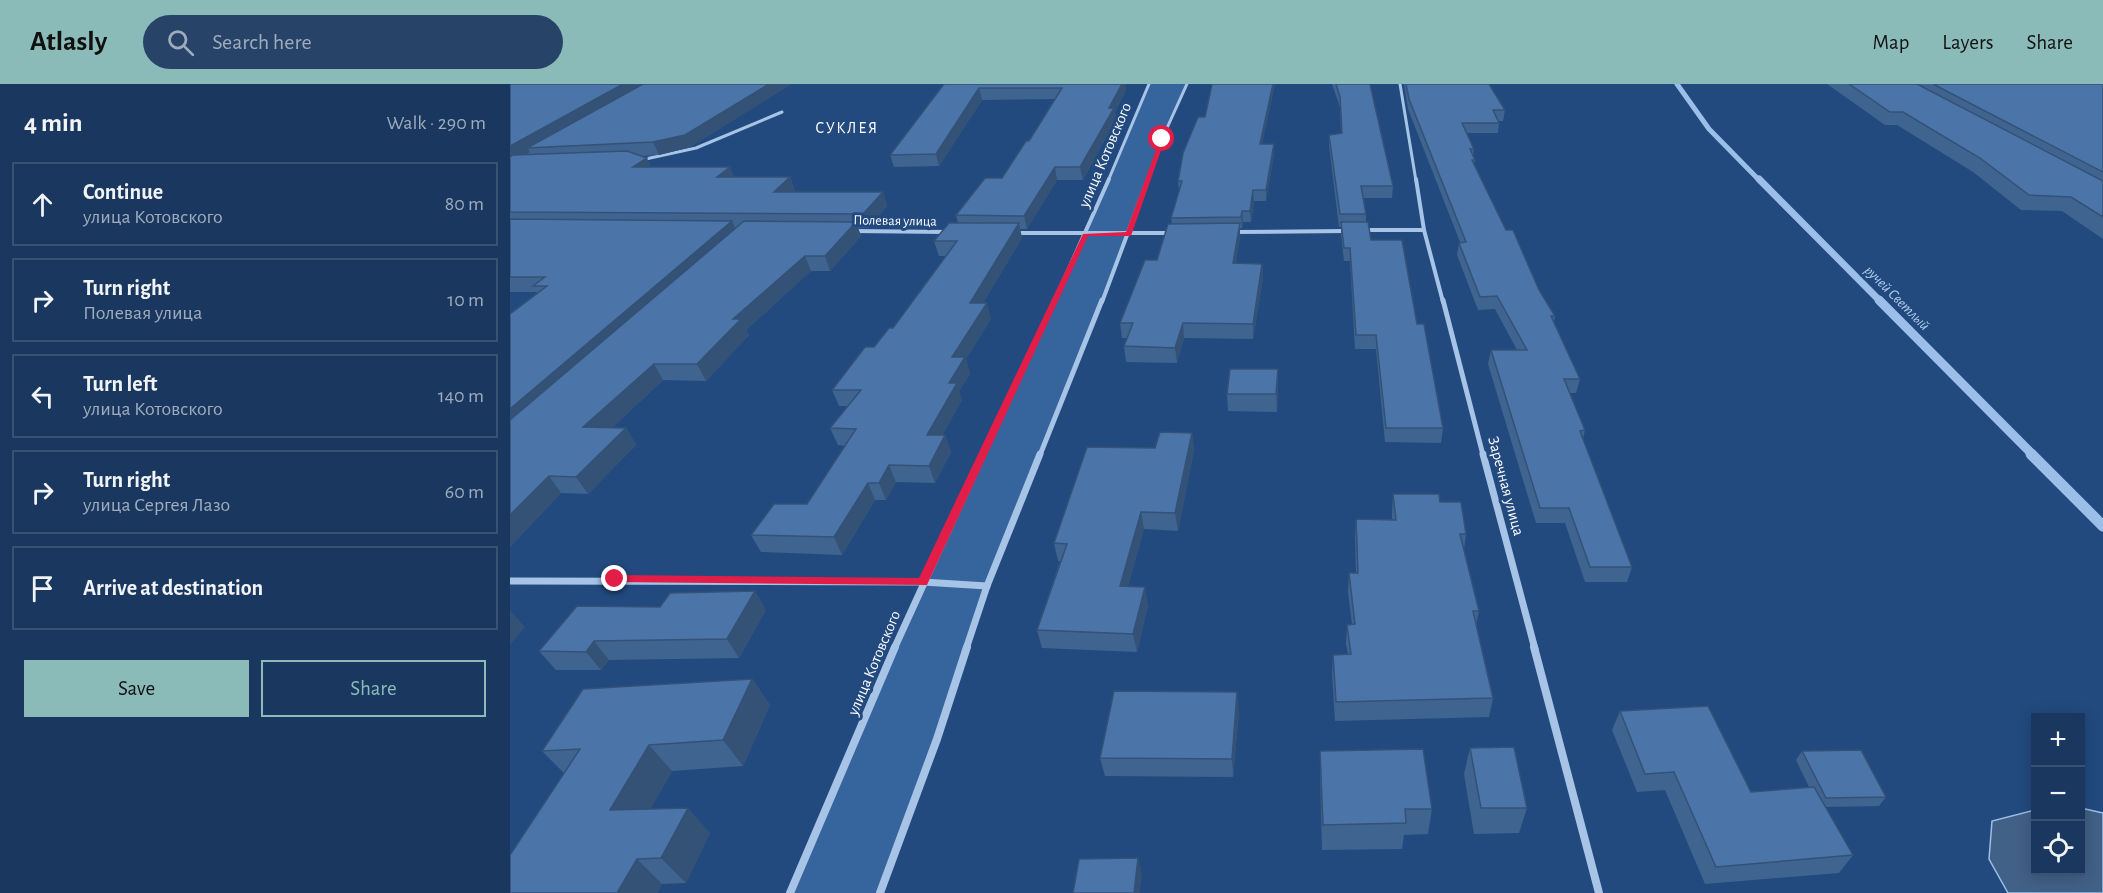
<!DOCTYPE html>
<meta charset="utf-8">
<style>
:root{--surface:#1a385f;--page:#274368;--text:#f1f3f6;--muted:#9facbd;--line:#385274;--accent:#8bbbb9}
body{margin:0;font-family:"Alegreya Sans",sans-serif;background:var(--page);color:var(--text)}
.controls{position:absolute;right:18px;bottom:18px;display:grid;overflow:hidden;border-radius:0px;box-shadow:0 3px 15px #0003}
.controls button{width:54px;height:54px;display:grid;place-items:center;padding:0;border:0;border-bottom:2px solid var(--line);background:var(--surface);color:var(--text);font:30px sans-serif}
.stop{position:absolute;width:18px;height:18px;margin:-14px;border:4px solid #e11d48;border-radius:50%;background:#fff}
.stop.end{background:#e11d48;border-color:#fff;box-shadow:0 2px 6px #0008}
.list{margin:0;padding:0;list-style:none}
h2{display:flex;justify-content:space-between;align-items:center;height:78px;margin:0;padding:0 24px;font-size:26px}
h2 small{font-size:20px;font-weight:400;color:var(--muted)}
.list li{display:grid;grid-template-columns:39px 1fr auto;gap:18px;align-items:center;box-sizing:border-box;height:84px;margin:0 12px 12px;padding:0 12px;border:2px solid var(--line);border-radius:0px}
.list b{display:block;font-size:22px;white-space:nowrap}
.list p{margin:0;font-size:20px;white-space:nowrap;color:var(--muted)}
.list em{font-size:20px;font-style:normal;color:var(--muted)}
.actions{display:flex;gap:12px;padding:18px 24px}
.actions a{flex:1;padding:14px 0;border:2px solid var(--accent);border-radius:0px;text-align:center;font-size:21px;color:var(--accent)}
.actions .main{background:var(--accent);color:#111}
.icon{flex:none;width:33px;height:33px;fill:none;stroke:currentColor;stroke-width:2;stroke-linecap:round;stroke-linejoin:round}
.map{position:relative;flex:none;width:1593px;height:809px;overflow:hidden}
header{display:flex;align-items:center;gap:36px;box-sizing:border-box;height:84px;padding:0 30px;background:var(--accent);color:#111}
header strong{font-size:28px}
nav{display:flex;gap:33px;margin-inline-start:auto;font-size:21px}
.search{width:420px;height:54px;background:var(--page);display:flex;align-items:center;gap:15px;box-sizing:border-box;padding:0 21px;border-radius:33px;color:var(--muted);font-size:22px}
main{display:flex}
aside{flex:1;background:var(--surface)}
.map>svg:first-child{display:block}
.green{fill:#36649d}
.water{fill:#426187;stroke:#9bbfe8;stroke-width:1.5}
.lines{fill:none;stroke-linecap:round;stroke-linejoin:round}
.stream-far3{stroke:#9bbfe8;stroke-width:5}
.stream-far2{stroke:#9bbfe8;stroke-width:7}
.stream-far1{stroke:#9bbfe8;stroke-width:9}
.stream{stroke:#9bbfe8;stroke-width:11}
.minor-far4{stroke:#a7c4e7;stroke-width:3}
.minor-far3{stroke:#a7c4e7;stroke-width:4}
.minor-far2{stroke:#a7c4e7;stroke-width:5}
.minor-far1{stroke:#a7c4e7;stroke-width:7}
.minor{stroke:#a7c4e7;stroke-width:8}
.wall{fill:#406490}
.shaded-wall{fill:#345176}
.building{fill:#4b74a8;stroke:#345176;stroke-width:1.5}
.route{fill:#e11d48}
.labels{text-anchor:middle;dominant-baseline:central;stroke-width:6;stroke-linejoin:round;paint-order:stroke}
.far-street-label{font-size:14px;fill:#fff;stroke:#224a7f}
.far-water-label{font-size:15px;font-style:italic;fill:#b2ceee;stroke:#224a7f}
.far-quarter-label{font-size:16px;letter-spacing:1.5px;fill:#fff;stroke:#224a7f}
.street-label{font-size:16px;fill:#fff;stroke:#224a7f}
</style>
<header>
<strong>Atlasly</strong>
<div class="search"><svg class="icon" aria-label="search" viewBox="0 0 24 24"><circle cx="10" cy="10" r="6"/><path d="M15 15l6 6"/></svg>Search here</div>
<nav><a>Map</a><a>Layers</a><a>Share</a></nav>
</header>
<main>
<aside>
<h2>4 min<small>Walk · 290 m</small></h2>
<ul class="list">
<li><svg class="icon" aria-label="ahead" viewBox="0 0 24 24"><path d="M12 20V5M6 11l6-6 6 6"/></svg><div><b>Continue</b><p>улица Котовского</p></div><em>80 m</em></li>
<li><svg class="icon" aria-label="right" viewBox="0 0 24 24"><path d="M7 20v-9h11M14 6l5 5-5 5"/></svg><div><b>Turn right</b><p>Полевая улица</p></div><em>10 m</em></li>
<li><svg class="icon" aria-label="left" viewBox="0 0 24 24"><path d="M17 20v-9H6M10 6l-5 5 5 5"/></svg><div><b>Turn left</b><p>улица Котовского</p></div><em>140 m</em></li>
<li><svg class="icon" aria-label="right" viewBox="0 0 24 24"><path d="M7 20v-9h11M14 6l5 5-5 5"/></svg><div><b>Turn right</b><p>улица Сергея Лазо</p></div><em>60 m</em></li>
<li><svg class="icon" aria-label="arrive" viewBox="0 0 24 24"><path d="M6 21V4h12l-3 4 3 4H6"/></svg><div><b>Arrive at destination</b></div></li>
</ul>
<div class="actions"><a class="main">Save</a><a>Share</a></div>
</aside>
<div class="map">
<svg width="1593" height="809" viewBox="0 0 1593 809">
<rect width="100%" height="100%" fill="#224a7f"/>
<path class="green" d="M639,0H677L652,55L619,150L477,502L370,809H277L413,498L576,150Z"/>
<path class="water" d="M1571,724L1593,729V809H1498L1479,775L1482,737L1525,726L1526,786H1570Z"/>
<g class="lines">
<path class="stream-far3" d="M1167,0L1199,45L1250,97"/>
<path class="stream-far2" d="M1249,95L1371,218"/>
<path class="stream-far1" d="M1369,216L1523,371"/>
<path class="stream" d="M1521,370L1593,442"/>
<g class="minor-far4">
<path d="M890,0L906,97"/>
<path d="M131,76L186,64L272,28"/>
<path d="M598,97L639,0"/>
<path d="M638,97L652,55L677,0"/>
</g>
<g class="minor-far3">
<path d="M906,95L914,146L933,218"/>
<path d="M853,146H914"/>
<path d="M343,147L437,148"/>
<path d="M724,148L836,147"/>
<path d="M505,149H662"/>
<path d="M544,218L599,95"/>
<path d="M592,218L638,95"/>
</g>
<g class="minor-far2">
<path d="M933,216L973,371"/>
<path d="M472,371L545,216"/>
<path d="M530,371L592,216"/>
</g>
<g class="minor-far1">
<path d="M973,370L1025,565"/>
<path d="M0,497L413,498L477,502"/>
<path d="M384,565L473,370"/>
<path d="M456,565L477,502L530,370"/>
</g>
<g class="minor">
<path d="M1024,563L1089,809"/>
<path d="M280,809L385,563"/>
<path d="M370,809L427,655L457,563"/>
</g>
</g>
<g class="wall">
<path d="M0,0L181,63L149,71L131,72L141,83L225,93H280L285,107L284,108H373L377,122L358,144H348L351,152L320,187H301L236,246L239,251L196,297L153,296L102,344H116L126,361L78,410L51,409L0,463L27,209L26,208H0Z"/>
<path d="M434,0L615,2L616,7L605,28L606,35L573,96H547L517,145H510L512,154L473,219L481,235L456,275L460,290L449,307L452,316L432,351H435L441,368L425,399L386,398L376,416H365L332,471L251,468L241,451L297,420L335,362L328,361L320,344L338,322H329L322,306L383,244L436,172H429L424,157L448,139L446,131L492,94L519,57L545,15L472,16L429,82L384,83L380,71Z"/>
<path d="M765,0L752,60H764V70L756,117H744L741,138H733L732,144H730V152L726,179L752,180L753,194L743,255L674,254L667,279L616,278L614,262L617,254H612L610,239L647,176L662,140L661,134L669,108L668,97L695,33Z"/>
<path d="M822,0H860L883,102L882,114H853L856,130V138L861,156L907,240L933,344L931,359L875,358L866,265H845L840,177H834L831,151V143H829L819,62V51L831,49L830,23Z"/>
<path d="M894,0H979L995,26L993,37H988L989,39L988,49H957L964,65L963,73L965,76L964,81L996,146L1029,206L1045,232L1044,238L1070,295L1066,309H1060L1075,346L1073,355L1122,483L1117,498H1075L1055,439H1026L978,280L981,266H1007L985,225L968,226L947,171L949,159L950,158L898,25Z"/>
<path d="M1317,0H1593V155L1552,127L1511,126L1463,88L1387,41H1375Z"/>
<path d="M768,303L767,328L718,327L717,310Z"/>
<path d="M682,349L684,366L668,447L634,445L618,502L638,521L627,568L532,564L527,546L550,477H548L544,459L645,364Z"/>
<path d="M883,410L930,418L956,450L954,466L969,527L966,541L983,614L979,633L825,637L822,590L823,571L838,570L836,560L837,541L842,540L838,508L839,489H846L845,454L846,435H882V429Z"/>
<path d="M256,526L229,574L99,576L91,586H46L29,567Z"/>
<path d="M242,595L260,621L233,682L162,687L140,725L200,749L176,799L152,800L147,809L54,689L32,667Z"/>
<path d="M729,627L723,693L595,692L590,674Z"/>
<path d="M1110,627L1241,708L1299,703L1286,676L1292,667L1376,713L1369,722L1315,723L1343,771L1329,789L1195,800L1155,706L1127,708L1102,646Z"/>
<path d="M960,664L1017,724L1009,749L964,750L954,690Z"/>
<path d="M810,667L922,725L918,750L894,751L892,765L812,766L810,693Z"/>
</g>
<g class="shaded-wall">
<path d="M113,0H139L17,64L20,68L0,79V62Z"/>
<path d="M259,0H282L181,63L149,71L143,58Z"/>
<path d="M612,0H616L615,2L616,7L605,28L606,35L573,96L570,83Z"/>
<path d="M763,0H765L750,70V60Z"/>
<path d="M469,4L472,16L429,82L426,70Z"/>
<path d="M764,60V70L756,117V106Z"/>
<path d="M137,74L143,87L123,83Z"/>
<path d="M220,83L226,96L207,93Z"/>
<path d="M545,83L547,96L517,145L514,132Z"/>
<path d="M280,93L285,107L269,122L264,108Z"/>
<path d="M743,106L744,117L741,138L740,127Z"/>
<path d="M373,108L377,122L358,144L353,130Z"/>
<path d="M732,127L733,138L732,144L731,133Z"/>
<path d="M222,137L228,151L0,352V325Z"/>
<path d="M346,138L351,152L320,187L315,172Z"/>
<path d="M509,139L512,154L464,234L460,219Z"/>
<path d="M730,139V152L724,193L723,179Z"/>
<path d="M295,172L301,187L236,246L239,251L196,297L187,280L223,235Z"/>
<path d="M752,180L753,194L743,255V240Z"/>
<path d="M477,219L481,235L456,275L460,290L449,307L452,316L423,368L417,351L439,299L442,273Z"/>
<path d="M673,239L674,254L667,279L665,264Z"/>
<path d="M144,280L153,296L85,360L73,343Z"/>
<path d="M768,285V303L767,328L766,310Z"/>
<path d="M116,344L126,361L78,410L66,393Z"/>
<path d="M682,349L684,366L668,447L665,429Z"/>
<path d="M435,351L441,368L425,399L419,382Z"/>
<path d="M379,381L386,398L376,416L369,399Z"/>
<path d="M39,392L51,409L0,463V431Z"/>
<path d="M358,399L365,416L332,471L324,453Z"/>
<path d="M631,428L634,445L613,520L610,502Z"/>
<path d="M635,503L638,521L627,568L623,550Z"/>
<path d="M245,507L256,526L229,574L217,555Z"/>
<path d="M0,526L15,543L0,561Z"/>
<path d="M84,557L99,576L91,586L76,568Z"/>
<path d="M242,595L260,621L233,682L213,656Z"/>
<path d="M727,608L729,627L723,693L722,675Z"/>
<path d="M139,661L162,687L126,752L100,726Z"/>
<path d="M178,724L200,749L176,799L151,774Z"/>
<path d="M628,774L632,791L630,809H624Z"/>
<path d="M127,775L152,800L147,809H107Z"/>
</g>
<g class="building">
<path d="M0,0H113L0,62Z"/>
<path d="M133,0H259L175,51L143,58L17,64Z"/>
<path d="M434,0H612L599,24H604L570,83H545L514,132L446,131L475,94H492L516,57H519L552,4H469L426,70L380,71Z"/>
<path d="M702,0H763L750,60H764L756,106H743L740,127H732L731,133L661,134L672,97H668L673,69L688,33H695Z"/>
<path d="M826,0H860L883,102H851L856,130H830L819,51L832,49L830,13Z"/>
<path d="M896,0H979L995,26H983L989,39H952L964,65H960L965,76H962L996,146H1003L1029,206L1045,232H1041L1070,295H1054L1075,346L1070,347L1122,483H1080L1059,424H1030L981,266H1017L987,212L970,213L949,159L956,158L899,15Z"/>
<path d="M1339,0H1407L1593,97V133L1561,113L1519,111L1470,74L1393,28H1380Z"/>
<path d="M1423,0H1593V88Z"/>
<path d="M117,67L137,74L123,83H220L207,93H280L264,108H373L353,130L0,128V73L3,71Z"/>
<path d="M0,135L222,137L0,325V230L37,202H23L35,193H0Z"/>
<path d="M234,137L346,138L315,172H295L223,235H231L187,280H144L73,343L116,344L66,393L39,392L0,431V336Z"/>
<path d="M831,138H858L861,156H892L907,240H914L933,344H876L866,251H846L840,164H834Z"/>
<path d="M439,139H509L460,219H477L442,273H455L439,299H447L417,351H435L419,382L379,381L369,399H358L324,453L241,451L264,420H297L346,345L320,344L351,306H322L355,263H364L379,244H383L447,157H424Z"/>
<path d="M730,139L723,179L752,180L743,240L673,239L665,264L614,262L623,239H610L635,176H647L658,140Z"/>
<path d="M720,285H768L766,310H717Z"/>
<path d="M650,348L682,349L665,429L631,428L610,502L635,503L623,550L527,546L557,460L544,459L577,363L645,364Z"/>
<path d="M883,410H929L930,418H951L956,450H950L969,527H963L983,614L826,618L823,571L841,570L837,541L845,540L839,489H848L846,435L886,436Z"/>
<path d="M245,507L217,555L84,557L76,568L29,567L67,522L150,523L160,509Z"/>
<path d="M242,595L213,656L139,661L100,726L178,724L151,774L127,775L107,809H0V771L70,665L32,667L73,605Z"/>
<path d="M604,607L727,608L722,675L590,674Z"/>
<path d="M1198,622L1241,708L1304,703L1343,771L1206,783L1164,688L1135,690L1110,627Z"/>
<path d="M1004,663L1017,724H971L960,664Z"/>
<path d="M913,665L922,725H895L896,739L813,741L810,667Z"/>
<path d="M1351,666L1376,713L1316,714L1292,667Z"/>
<path d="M628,774L624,809H563L569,775Z"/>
</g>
<path class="route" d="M652,54L655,55L621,152H578L417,501L101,498V493L105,491L409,494L573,150L616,148L650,55Z"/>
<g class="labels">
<g class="far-street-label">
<text transform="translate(385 137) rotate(1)">Полевая улица</text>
</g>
<g class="far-water-label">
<text transform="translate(1387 214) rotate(45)">ручей Светлый</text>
</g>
<g class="far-quarter-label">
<text x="337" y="44">СУКЛЕЯ</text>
</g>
<g class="street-label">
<text transform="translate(595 71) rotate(-67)">улица Котовского</text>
<text transform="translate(996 402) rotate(75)">Заречная улица</text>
<text transform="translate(364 579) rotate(-67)">улица Котовского</text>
</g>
</g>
</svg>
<div class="controls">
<button>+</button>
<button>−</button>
<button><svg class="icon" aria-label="locate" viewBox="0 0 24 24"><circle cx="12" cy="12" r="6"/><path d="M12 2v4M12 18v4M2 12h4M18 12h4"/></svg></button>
</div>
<div class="stop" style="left:652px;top:55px"></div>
<div class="stop end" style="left:105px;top:495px"></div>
</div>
</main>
